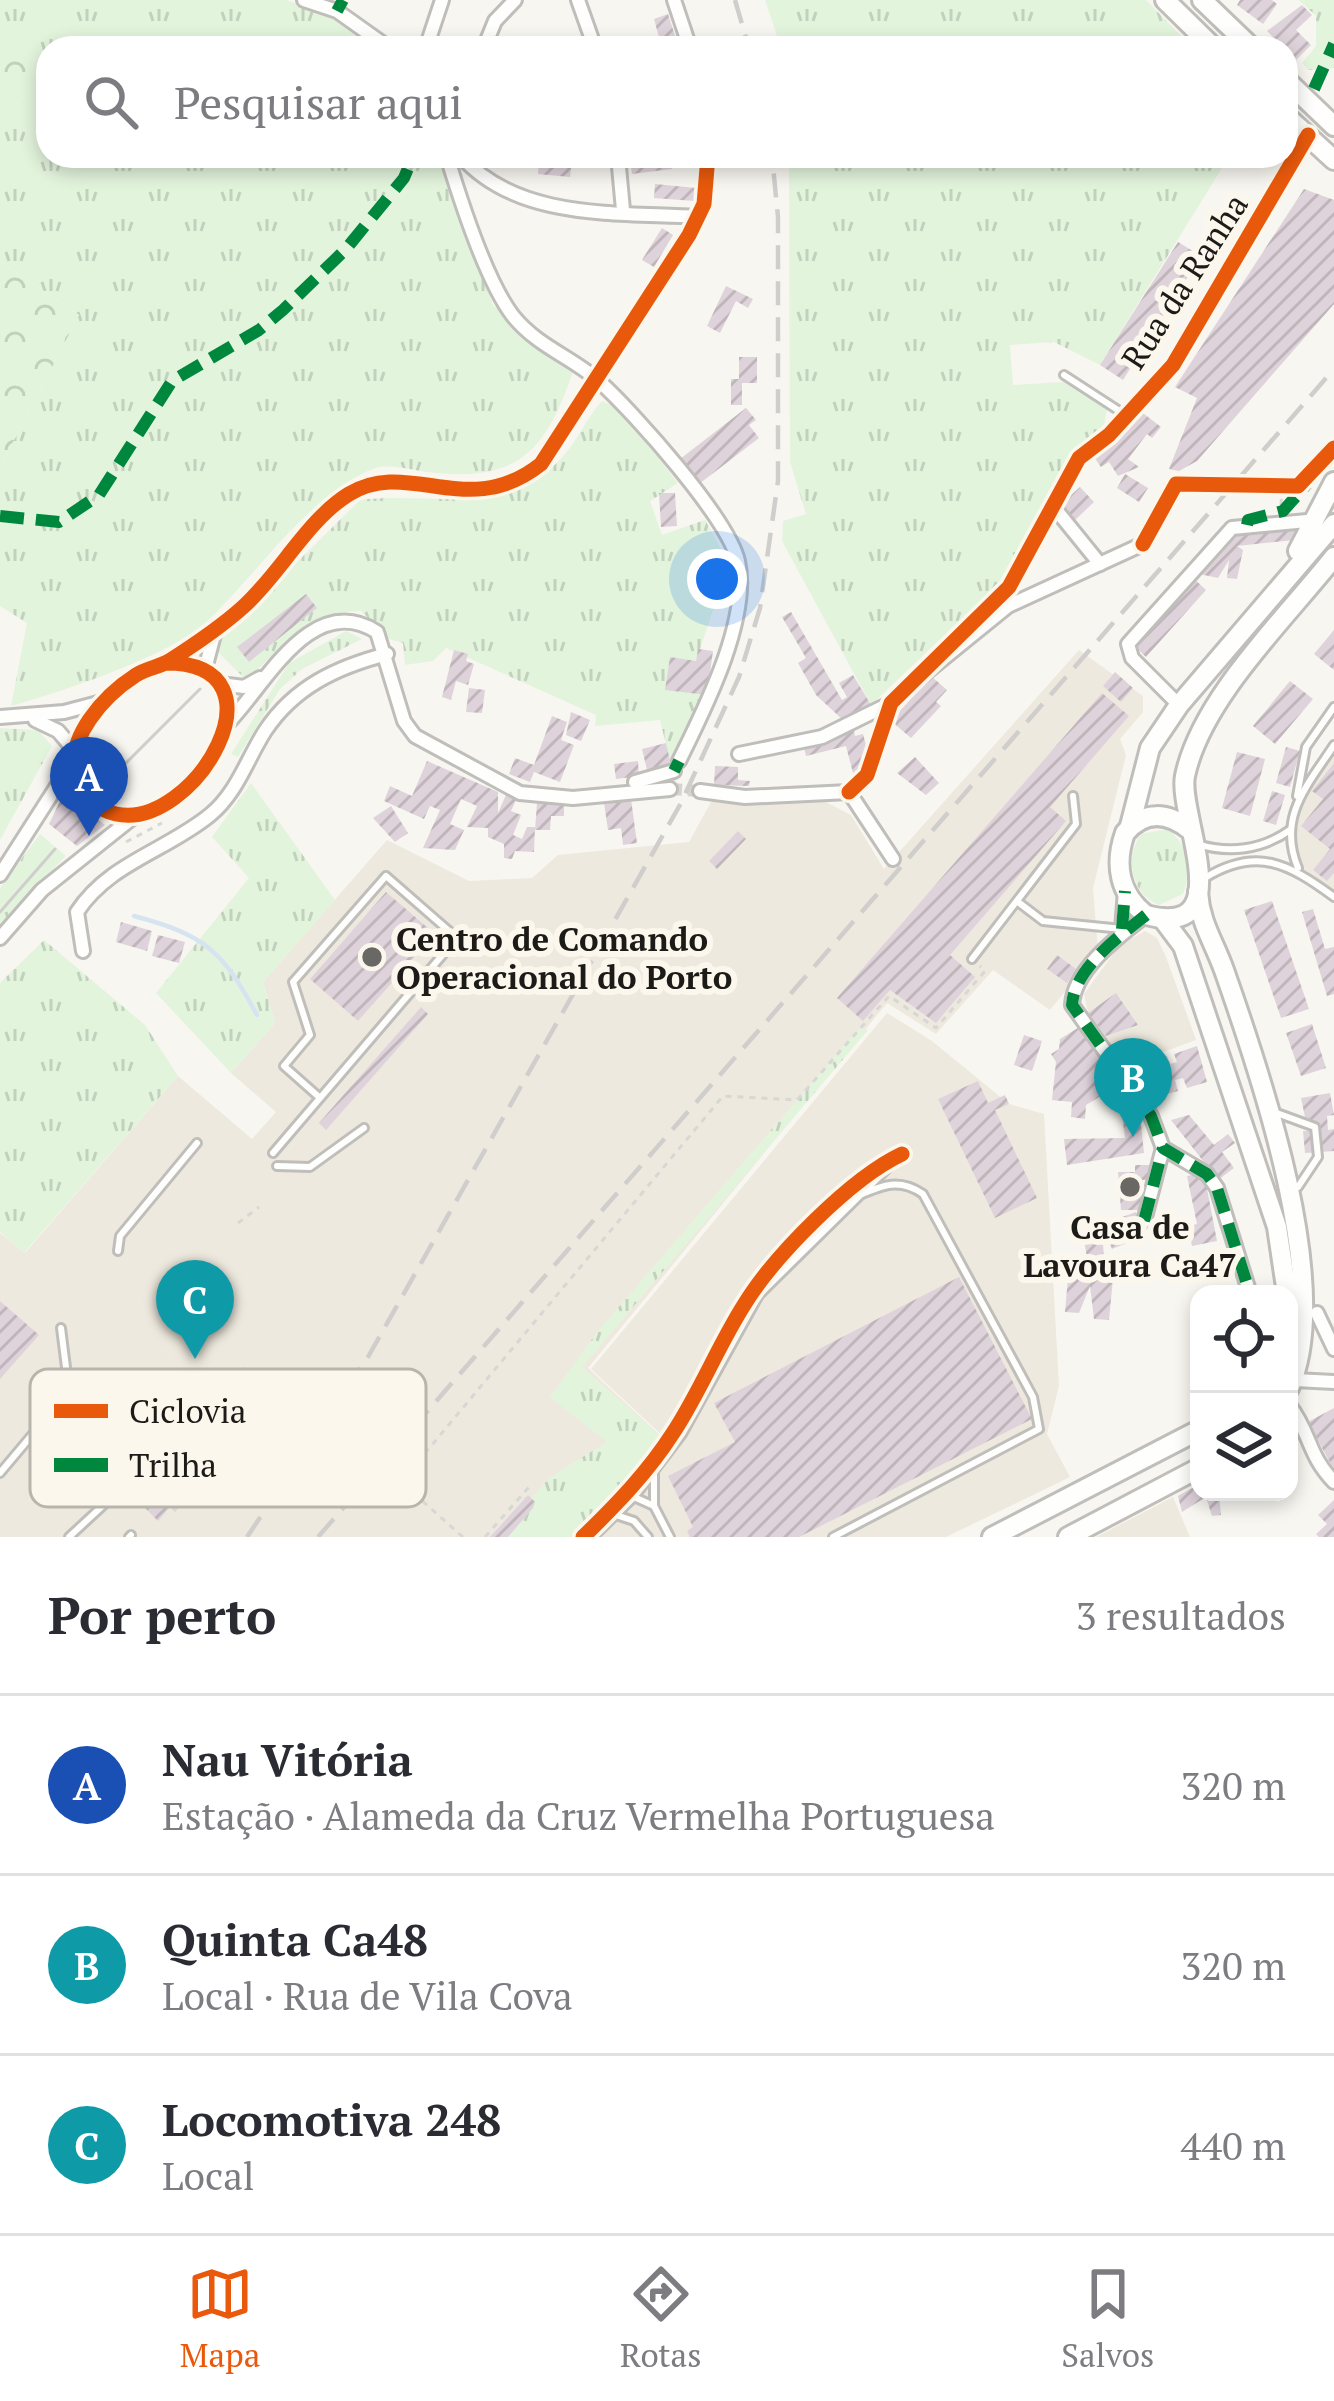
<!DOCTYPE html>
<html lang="pt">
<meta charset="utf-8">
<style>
:root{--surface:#fff;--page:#f2f2f3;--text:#2b2b33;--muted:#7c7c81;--line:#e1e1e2;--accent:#ea580c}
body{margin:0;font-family:"PT Serif",serif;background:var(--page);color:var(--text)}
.controls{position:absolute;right:36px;bottom:36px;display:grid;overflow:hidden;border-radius:24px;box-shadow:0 6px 18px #0003}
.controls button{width:108px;height:108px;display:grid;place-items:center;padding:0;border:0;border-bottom:3px solid var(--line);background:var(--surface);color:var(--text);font:60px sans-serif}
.you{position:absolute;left:717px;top:579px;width:42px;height:42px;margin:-30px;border:9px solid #fff;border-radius:50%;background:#1a73e8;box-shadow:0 0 0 18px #1a73e833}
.badge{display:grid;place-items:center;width:78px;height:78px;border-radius:50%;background:var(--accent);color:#fff;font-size:39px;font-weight:700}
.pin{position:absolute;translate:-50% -99px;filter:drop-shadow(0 3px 6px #0008)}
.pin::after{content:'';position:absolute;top:63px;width:42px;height:36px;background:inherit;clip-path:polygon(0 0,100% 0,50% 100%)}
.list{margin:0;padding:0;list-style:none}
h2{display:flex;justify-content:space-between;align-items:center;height:156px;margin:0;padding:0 48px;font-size:51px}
h2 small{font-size:39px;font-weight:400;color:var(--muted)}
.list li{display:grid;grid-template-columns:78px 1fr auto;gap:36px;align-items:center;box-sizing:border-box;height:180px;padding:0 48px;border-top:3px solid var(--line)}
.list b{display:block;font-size:45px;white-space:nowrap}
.list p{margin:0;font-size:39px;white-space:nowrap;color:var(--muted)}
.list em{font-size:39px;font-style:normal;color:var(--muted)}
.icon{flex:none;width:66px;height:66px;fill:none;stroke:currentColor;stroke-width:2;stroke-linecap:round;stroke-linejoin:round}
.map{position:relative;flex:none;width:1334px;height:1537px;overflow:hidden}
.search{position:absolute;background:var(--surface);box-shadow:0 6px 18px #0003;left:36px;right:36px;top:36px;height:132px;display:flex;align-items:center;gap:30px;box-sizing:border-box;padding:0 42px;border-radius:36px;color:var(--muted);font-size:45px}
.sheet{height:696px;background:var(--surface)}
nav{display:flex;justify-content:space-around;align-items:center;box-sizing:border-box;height:168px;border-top:3px solid var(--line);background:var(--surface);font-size:33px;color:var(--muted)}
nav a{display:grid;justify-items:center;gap:6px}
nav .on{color:var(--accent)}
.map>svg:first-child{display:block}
.built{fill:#eee9de}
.grass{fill:url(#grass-tufts)}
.forest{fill:url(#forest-crowns)}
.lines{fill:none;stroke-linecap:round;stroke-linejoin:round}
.stream{stroke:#d6e4f2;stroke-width:4.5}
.building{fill:url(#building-hatch)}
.minor-tunnel{stroke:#d7d5d0;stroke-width:12;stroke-dasharray:12 6;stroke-linecap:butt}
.service-casing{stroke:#c0beba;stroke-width:12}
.minor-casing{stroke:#c0beba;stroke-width:18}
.primary-casing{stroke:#c0beba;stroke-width:24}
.path{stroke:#d7d7d5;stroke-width:3;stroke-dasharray:6 6;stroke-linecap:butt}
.service{stroke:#fefefd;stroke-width:6}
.minor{stroke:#fefefd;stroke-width:12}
.primary{stroke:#fefefd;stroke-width:18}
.tram{stroke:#cfcecc;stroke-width:3}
.rail{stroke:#cfcecc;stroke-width:4.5;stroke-dasharray:24 12;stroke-linecap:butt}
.quiet{stroke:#00873e;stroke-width:12;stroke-dasharray:24 12;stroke-linecap:butt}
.cycleway-casing{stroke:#fbf7ed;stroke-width:22}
.cycleway{stroke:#e8590c;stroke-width:15}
.poi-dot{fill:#696864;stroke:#fbf7ed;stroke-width:4.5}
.labels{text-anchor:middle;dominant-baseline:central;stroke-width:12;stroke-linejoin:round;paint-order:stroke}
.street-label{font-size:33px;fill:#1c1b18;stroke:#fbf7ed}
.poi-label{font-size:33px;font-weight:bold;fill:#1c1b18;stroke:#fbf7ed;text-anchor:start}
.key{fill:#fbf7ed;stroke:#b8b5ad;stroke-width:3}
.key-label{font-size:33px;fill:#1c1b18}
</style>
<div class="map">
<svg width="1334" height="1537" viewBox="0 0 1334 1537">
<defs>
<pattern id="grass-tufts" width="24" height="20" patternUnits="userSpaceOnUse" patternTransform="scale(3)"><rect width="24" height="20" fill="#e3f4dd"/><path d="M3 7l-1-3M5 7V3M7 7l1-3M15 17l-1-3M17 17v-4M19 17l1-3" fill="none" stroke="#c2d1bd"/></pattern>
<pattern id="forest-crowns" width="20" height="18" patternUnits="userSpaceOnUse" patternTransform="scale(3)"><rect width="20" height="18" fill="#e3f4dd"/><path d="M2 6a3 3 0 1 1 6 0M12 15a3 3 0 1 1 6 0" fill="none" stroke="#c2d1bd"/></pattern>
<pattern id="building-hatch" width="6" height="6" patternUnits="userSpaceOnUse" patternTransform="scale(3)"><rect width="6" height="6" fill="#dfd3db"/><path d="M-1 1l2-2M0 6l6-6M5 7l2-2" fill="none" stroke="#bfb5bb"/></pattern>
</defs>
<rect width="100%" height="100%" fill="#f8f6f0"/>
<g class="built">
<path d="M1079,650L1143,696V712L1120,739L1126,755L1093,888L1098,951L1050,1010L993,970L936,1034L887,1003L588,1368L663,1438L573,1534L666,1439L591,1369L887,1013L932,1041L1009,1104L1044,1114L1059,1386L1047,1434L1070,1477L946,1537H0V1233L25,1253L178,1076L252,1139L276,1112L231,1073L275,1023L263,982L387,840L469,881L532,878L558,855L689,842L711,802L822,800L851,815L884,869Z"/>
<path d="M1334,753V893L1302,871L1294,829L1307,790Z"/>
<path d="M1145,931L1157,938L1166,957L1196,1040L1125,1066L1088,1013L1084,994L1119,946Z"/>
<path d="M1173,1497L1190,1537H1096Z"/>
</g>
<g class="grass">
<path d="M0,0H286L323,12L374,48H48V64L0,46Z"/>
<path d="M765,0H1146L1193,48H781Z"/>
<path d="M1299,0H1334V68L1308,70L1302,63L1316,46V16Z"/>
<path d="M48,80V156H440L493,305L573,371C546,452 518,483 427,472C411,470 388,463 373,469C310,493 256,576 205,623C167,657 61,692 11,706L27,623L0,606V467L79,315L0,261V114Z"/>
<path d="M789,156L1227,160L1100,365L1054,342L1010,345L1013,385L1063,382L1107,409L1104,425L1052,488L1010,573L871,705L782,541L783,521L806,514L790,462Z"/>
<path d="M602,401L620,409L678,483L650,501L662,535L705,520L729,563L696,661L670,658L666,689L707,695L672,769L660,720L595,726L596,715L446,648L433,661L405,665L403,643L389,639L361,611C309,610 282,649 246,680L212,646L360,500C433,491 508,521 564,455C579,438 586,418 602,401Z"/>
<path d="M346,631L362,639L302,669L280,689L238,757L231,754L289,663Z"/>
<path d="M0,728L38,730L52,746L0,840Z"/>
<path d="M251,783L335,900L263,982L275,1023L231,1073L156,993L249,878L212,837Z"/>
<path d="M1167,829C1190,846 1192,868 1183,894L1159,905C1131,894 1124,858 1141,834Z"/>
<path d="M40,834L66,856L0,924V888Z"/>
<path d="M44,940L145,1025L178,1076L24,1253L0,1232V983Z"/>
<path d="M859,1028L868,1030L582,1367L665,1440L623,1493L577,1537H498L550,1477L607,1442L550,1397L598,1331Z"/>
</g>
<g class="forest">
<path d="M0,46L48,64V80L0,114Z"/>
<path d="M0,261L79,315L0,467Z"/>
</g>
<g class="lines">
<path class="stream" d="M134,916C205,935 222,950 257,1015"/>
</g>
<g class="building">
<path d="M1240,0H1272L1277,4L1263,24L1237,5Z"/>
<path d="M1302,5L1312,15L1296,30L1311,45L1296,60L1267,31Z"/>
<path d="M668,14L678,45L662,48L654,19Z"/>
<path d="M671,156L672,169L632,174L630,160Z"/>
<path d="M539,158L572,161L570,177L538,174Z"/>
<path d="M655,184L696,188L694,201L654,198Z"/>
<path d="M1304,189L1334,200V304L1197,461L1179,471L1169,469L1197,398L1175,387Z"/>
<path d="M662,228L673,235L654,267L642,260Z"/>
<path d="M1178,242L1201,256L1123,380L1100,365Z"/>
<path d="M726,286L753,299L748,308L736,301L720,333L707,326Z"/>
<path d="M739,357H757V383H742V405H731V379H739Z"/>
<path d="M746,408L756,420L749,425L759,438L699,484L680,459Z"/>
<path d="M1139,410L1161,427L1152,438L1147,434L1128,459L1139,467L1118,476L1109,462L1101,467L1094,457L1114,443Z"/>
<path d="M1125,474L1148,488L1139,502L1117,488Z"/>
<path d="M1080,487L1094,502L1072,523L1058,507Z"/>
<path d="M659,493H675L677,526L661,527Z"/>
<path d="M1303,527L1294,540L1237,546L1243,550L1237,579L1227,578L1229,560L1218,578L1195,573L1234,532Z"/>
<path d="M1192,577L1206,590L1146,657L1132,644Z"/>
<path d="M306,594L317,608L249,662L237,647Z"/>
<path d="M791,612L842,700L847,697L839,683L853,675L871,705L844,721L816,695L798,663L806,658L782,617Z"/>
<path d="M1334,630V670L1314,654Z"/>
<path d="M698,649L713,651L707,695L665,690L670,657L696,661Z"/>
<path d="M454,650L468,654L466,661L474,664L468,685L456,681L451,700L442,697Z"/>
<path d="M1115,672L1133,688L1121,702L1103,686Z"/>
<path d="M931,676L947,690L936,702L941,706L911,738L891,721Z"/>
<path d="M1290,681L1313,699L1275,744L1253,726Z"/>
<path d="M469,688L485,690L482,713L466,712Z"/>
<path d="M1102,693L1129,716L1050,807L1066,821L950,955L975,977L936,1023L890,990L863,1021L837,998Z"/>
<path d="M571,712L590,720L581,741L566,735Z"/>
<path d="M552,716L567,722L561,740L574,745L560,782L534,772L530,782L509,774L515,758L534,765Z"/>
<path d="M854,730L855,736L863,734L872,768L853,773L846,746L806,756L803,743Z"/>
<path d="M666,743L672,769L648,774L642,749Z"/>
<path d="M1286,747L1300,751L1290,787L1276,783Z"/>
<path d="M1237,752L1265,759L1250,816L1222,808Z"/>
<path d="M915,757L939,783L926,795L897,773Z"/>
<path d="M427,761L498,792V813L506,795L516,800L511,811L521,815L513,835L522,839L527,827H535L534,852L515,851L512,859L504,858V844L488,837V828L467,827L477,806L461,799L450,824L464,830L455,850L423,848L440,810L430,806L424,819L384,801L390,786L412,796Z"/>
<path d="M638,761L639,776L616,779L614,764Z"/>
<path d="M1334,763V873L1327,881L1313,870L1330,849L1301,826L1323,799L1312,791Z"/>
<path d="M715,766L738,767V780L750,781L749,786L714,785Z"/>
<path d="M1272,791L1285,795L1276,825L1263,821Z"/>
<path d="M64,793L105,825L77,846L49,824Z"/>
<path d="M631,799L637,843L623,845L621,828L608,830L604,803Z"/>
<path d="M537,803L564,804V816H551L550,830H535Z"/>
<path d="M391,806L408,833L395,842L373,818Z"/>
<path d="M738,831L746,839L717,869L709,861Z"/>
<path d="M386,892L435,934L358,1021L310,979Z"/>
<path d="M1272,901L1309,1009L1281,1018L1244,910Z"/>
<path d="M1313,909L1325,949L1334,947V994L1327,996L1302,912Z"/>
<path d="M121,922L152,931L147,951L116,942Z"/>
<path d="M158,935L185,942L179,963L152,956Z"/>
<path d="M1057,955L1076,969L1067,983L1047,969Z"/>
<path d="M1116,993L1138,1025L1106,1036L1088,1013Z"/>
<path d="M421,1007L428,1014L326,1130L319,1123Z"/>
<path d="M1312,1024L1326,1068L1301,1076L1286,1033Z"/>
<path d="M1081,1026L1117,1086L1086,1105L1085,1119L1071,1117L1072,1102L1052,1100L1056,1062L1051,1054L1059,1049L1060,1039Z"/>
<path d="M1024,1035L1042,1041L1032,1071L1014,1065Z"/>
<path d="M1197,1046L1207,1082L1187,1088L1183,1078L1175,1080L1178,1091L1159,1096L1158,1072L1151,1074L1147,1062L1167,1056L1170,1064L1177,1062L1174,1054Z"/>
<path d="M1142,1064L1151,1089L1147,1098L1126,1069Z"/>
<path d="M978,1081L988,1103L1005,1095L1009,1104L995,1110L1037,1198L995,1218L938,1099Z"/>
<path d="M1330,1093L1334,1115L1327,1116L1328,1130L1334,1129V1151L1305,1153L1303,1131H1308L1301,1098Z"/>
<path d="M1139,1105L1144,1153L1067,1165L1064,1139L1125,1138L1121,1107Z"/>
<path d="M1189,1115L1214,1145L1228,1134L1235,1143L1222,1152L1234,1168L1218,1180L1171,1120Z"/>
<path d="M1135,1165H1150V1180H1142V1210H1121L1118,1172H1135Z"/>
<path d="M1204,1173L1217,1241L1192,1246L1188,1226L1197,1224L1187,1176Z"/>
<path d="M1136,1212L1140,1223L1128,1228L1132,1241L1112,1249L1103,1224Z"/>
<path d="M1084,1240L1103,1241L1104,1262L1115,1258L1109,1320L1094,1319L1090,1286L1079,1313L1065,1312L1069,1267L1088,1264Z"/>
<path d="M959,1277L1032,1419L799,1537H690L687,1531L693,1527L668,1476L735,1442L714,1403Z"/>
<path d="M0,1301L39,1335L0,1379Z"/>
<path d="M244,1367L275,1394L208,1477L175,1512L170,1507L158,1521L130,1493Z"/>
<path d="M1334,1408V1470L1308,1422Z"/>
<path d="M1199,1484V1492H1219L1221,1515L1212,1516L1206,1497L1182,1512L1178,1496Z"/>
<path d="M528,1495L535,1502L533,1508L508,1537H490Z"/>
<path d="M1334,1500V1537H1319L1316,1534L1327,1524L1318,1515Z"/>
</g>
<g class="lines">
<path class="minor-tunnel" d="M670,789L700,791"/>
<defs>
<g id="service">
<path d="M1064,375L1124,414"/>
<path d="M1297,796L1306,747L1334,707"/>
<path d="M1197,844C1229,854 1262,850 1290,830"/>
<path d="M1298,868C1277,817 1307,786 1334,745"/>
<path d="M1205,878C1257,846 1289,864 1334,897"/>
<path d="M1018,902L1043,921L1122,929"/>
<path d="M972,959L1076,824L1073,796"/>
<path d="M1274,1112L1315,1127L1318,1157L1298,1187"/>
<path d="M273,1153L457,938L386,876L293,982L310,1035L284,1066L319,1097"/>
<path d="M277,1166L310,1167L364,1128"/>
<path d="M118,1251L120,1236L197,1143"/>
<path d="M0,1473L69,1391L61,1328"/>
<path d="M654,1473V1506"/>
<path d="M634,1497L654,1506L670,1537"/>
<path d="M616,1515L634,1521L648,1537"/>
<path d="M69,1537L166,1447"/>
<path d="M129,1537L131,1535"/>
<path d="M593,1537L634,1497L682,1434L759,1295L902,1154"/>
<path d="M833,1537L1039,1429L1033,1397L923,1194C898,1177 881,1186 855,1197"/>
</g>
<g id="minor">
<path d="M304,0L337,11L389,48"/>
<path d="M578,0L595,48"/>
<path d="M674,0L690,48"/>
<path d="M426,48L442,0"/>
<path d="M484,48L495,21L515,0"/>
<path d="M447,156C460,199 486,281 513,316C538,347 572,357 600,382C634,413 728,518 738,561C751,619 704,710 679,761"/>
<path d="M461,156C518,221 619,212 698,217"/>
<path d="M618,156L623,210"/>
<path d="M1053,506L1100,564"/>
<path d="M166,663C293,663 194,831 116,814C98,810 83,796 77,779C63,739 105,695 136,675C147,668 159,667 169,661C194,645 221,627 243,607C280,574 307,520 349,494C409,457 468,522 541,464L689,235L704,204L708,156"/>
<path d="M205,669L215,631"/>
<path d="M918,679L1008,606L1143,544"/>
<path d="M220,684L244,687L260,678"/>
<path d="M1179,705L1132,658L1128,644L1232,528L1307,521L1312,528"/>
<path d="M0,717L64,712L102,702"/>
<path d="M35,720L58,731L75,751"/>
<path d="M227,724C265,686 311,590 377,632L404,721L415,736L520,793L573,798L670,789"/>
<path d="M739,754L822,737L891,703"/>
<path d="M635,782L674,771"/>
<path d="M700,791L745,797L849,792"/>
<path d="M849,792L867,775L891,703L1009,587L1079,458L1109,435L1173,365L1308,135"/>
<path d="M849,792L893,859"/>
<path d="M0,875L73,761"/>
<path d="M1146,915C1121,935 1074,968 1072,1005L1151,1116L1163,1148L1207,1174L1217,1188L1250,1294"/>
<path d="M1122,929L1125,891"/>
<path d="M0,938L42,890L136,815"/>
<path d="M83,951L77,912C109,863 166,851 210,815C237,793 247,759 265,731C294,687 337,667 387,654"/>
<path d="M1144,1221L1163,1148"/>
<path d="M1317,1313L1334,1349"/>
<path d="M1295,1380L1334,1382"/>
<path d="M1289,1405C1311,1433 1307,1454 1334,1482"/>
</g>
<g id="primary">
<path d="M1165,0L1214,48"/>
<path d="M1202,0L1252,48"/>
<path d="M1286,80L1334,126"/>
<path d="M1286,116L1334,160"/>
<path d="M1298,551L1334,482"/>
<path d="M1130,826L1150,748L1179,705L1334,524"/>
<path d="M1190,830C1168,812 1144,810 1125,833C1114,864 1119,894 1146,915C1242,940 1177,814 1185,776C1201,699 1285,619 1334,557"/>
<path d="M1198,892C1200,923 1214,942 1224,970C1261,1075 1334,1289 1289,1388"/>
<path d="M1162,918L1183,946L1277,1227L1287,1294"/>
<path d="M992,1537L1199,1430"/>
<path d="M1068,1537L1199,1468"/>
</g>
</defs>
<use href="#service" class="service-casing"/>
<use href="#minor" class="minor-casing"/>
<use href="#primary" class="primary-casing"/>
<g class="path">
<path d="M1281,505L1282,488"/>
<path d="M126,842L162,823"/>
<path d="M238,1223L259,1207"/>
<path d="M463,1537L401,1482L723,1096L797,1100L889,996L936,1028L985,971L980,966"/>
<path d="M485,1537L529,1487"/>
</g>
<use href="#service" class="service"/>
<use href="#minor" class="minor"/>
<use href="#primary" class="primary"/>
<g class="tram">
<path d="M97,792L200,689"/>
<path d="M0,912L55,849"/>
</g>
<g class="rail">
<path d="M735,0L749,48"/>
<path d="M247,1537L368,1357L681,803L739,677L760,608L778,481V217L772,156"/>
<path d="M318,1537L1334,369"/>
</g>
<g class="quiet">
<path d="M337,11L343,0"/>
<path d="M1314,89L1334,44"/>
<path d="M0,516L59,522L99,495L172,381L259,330L283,310L346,249L404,178L413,156"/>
<path d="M1247,525L1248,520L1283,511L1307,484"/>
<path d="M674,771L679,761"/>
<path d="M1146,915C1121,935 1074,968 1072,1005L1151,1116L1163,1148L1207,1174L1217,1188L1250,1294"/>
<path d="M1122,929L1125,891"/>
<path d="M1144,1221L1163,1148"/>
</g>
<defs>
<g id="cycleway">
<path d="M1143,544L1176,484L1298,486L1334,448"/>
<path d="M166,663C293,663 194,831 116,814C98,810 83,796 77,779C63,739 105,695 136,675C147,668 159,667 169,661C194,645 221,627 243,607C280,574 307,520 349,494C409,457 468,522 541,464L689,235L704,204L708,156"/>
<path d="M849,792L867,775L891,703L1009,587L1079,458L1109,435L1173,365L1308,135"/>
<path d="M583,1537C616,1505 648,1472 673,1433C700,1392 718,1346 744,1305C774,1256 851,1178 902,1154"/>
</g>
</defs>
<use href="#cycleway" class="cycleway-casing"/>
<use href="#cycleway" class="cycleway"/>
</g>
<g class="poi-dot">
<circle cx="372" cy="957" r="12"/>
<circle cx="1130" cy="1187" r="12"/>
</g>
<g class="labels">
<g class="street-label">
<text transform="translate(1184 281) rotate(-57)">Rua da Ranha</text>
</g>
<g class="poi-label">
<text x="396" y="938">Centro de Comando<tspan x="396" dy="38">Operacional do Porto</tspan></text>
<text x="1130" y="1226" text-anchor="middle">Casa de<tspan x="1130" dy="38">Lavoura Ca47</tspan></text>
</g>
</g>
<rect x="30" y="1369" width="396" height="138" rx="18" class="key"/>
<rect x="54" y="1404" width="54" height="14" fill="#e8590c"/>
<rect x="54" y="1458" width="54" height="14" fill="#00873e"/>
<g class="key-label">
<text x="129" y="1423">Ciclovia</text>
<text x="129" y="1477">Trilha</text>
</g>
</svg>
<div class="controls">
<button><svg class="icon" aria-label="locate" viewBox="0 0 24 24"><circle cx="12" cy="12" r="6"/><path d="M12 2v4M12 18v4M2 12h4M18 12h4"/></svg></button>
<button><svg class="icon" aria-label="layers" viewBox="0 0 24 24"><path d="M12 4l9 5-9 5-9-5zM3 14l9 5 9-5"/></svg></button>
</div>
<div class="you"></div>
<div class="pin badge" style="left:89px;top:836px;background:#1a4fb4">A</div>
<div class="pin badge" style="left:1133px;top:1137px;background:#0f9aa8">B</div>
<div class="pin badge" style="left:195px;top:1359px;background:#0f9aa8">C</div>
<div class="search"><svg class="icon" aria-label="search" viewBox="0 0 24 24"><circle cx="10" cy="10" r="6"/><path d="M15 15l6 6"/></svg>Pesquisar aqui</div>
</div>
<section class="sheet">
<h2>Por perto<small>3 resultados</small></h2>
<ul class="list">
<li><span class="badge" style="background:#1a4fb4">A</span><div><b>Nau Vitória</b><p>Estação · Alameda da Cruz Vermelha Portuguesa</p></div><em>320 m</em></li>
<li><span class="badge" style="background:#0f9aa8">B</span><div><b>Quinta Ca48</b><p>Local · Rua de Vila Cova</p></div><em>320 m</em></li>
<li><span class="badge" style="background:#0f9aa8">C</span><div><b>Locomotiva 248</b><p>Local</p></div><em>440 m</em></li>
</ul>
</section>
<nav>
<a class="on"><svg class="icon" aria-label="map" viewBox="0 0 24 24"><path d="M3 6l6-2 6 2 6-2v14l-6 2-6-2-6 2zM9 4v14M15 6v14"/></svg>Mapa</a>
<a><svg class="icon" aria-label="directions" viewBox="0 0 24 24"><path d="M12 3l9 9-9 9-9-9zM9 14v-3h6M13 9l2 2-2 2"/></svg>Rotas</a>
<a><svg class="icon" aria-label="saved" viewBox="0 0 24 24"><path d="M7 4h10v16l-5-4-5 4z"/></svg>Salvos</a>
</nav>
